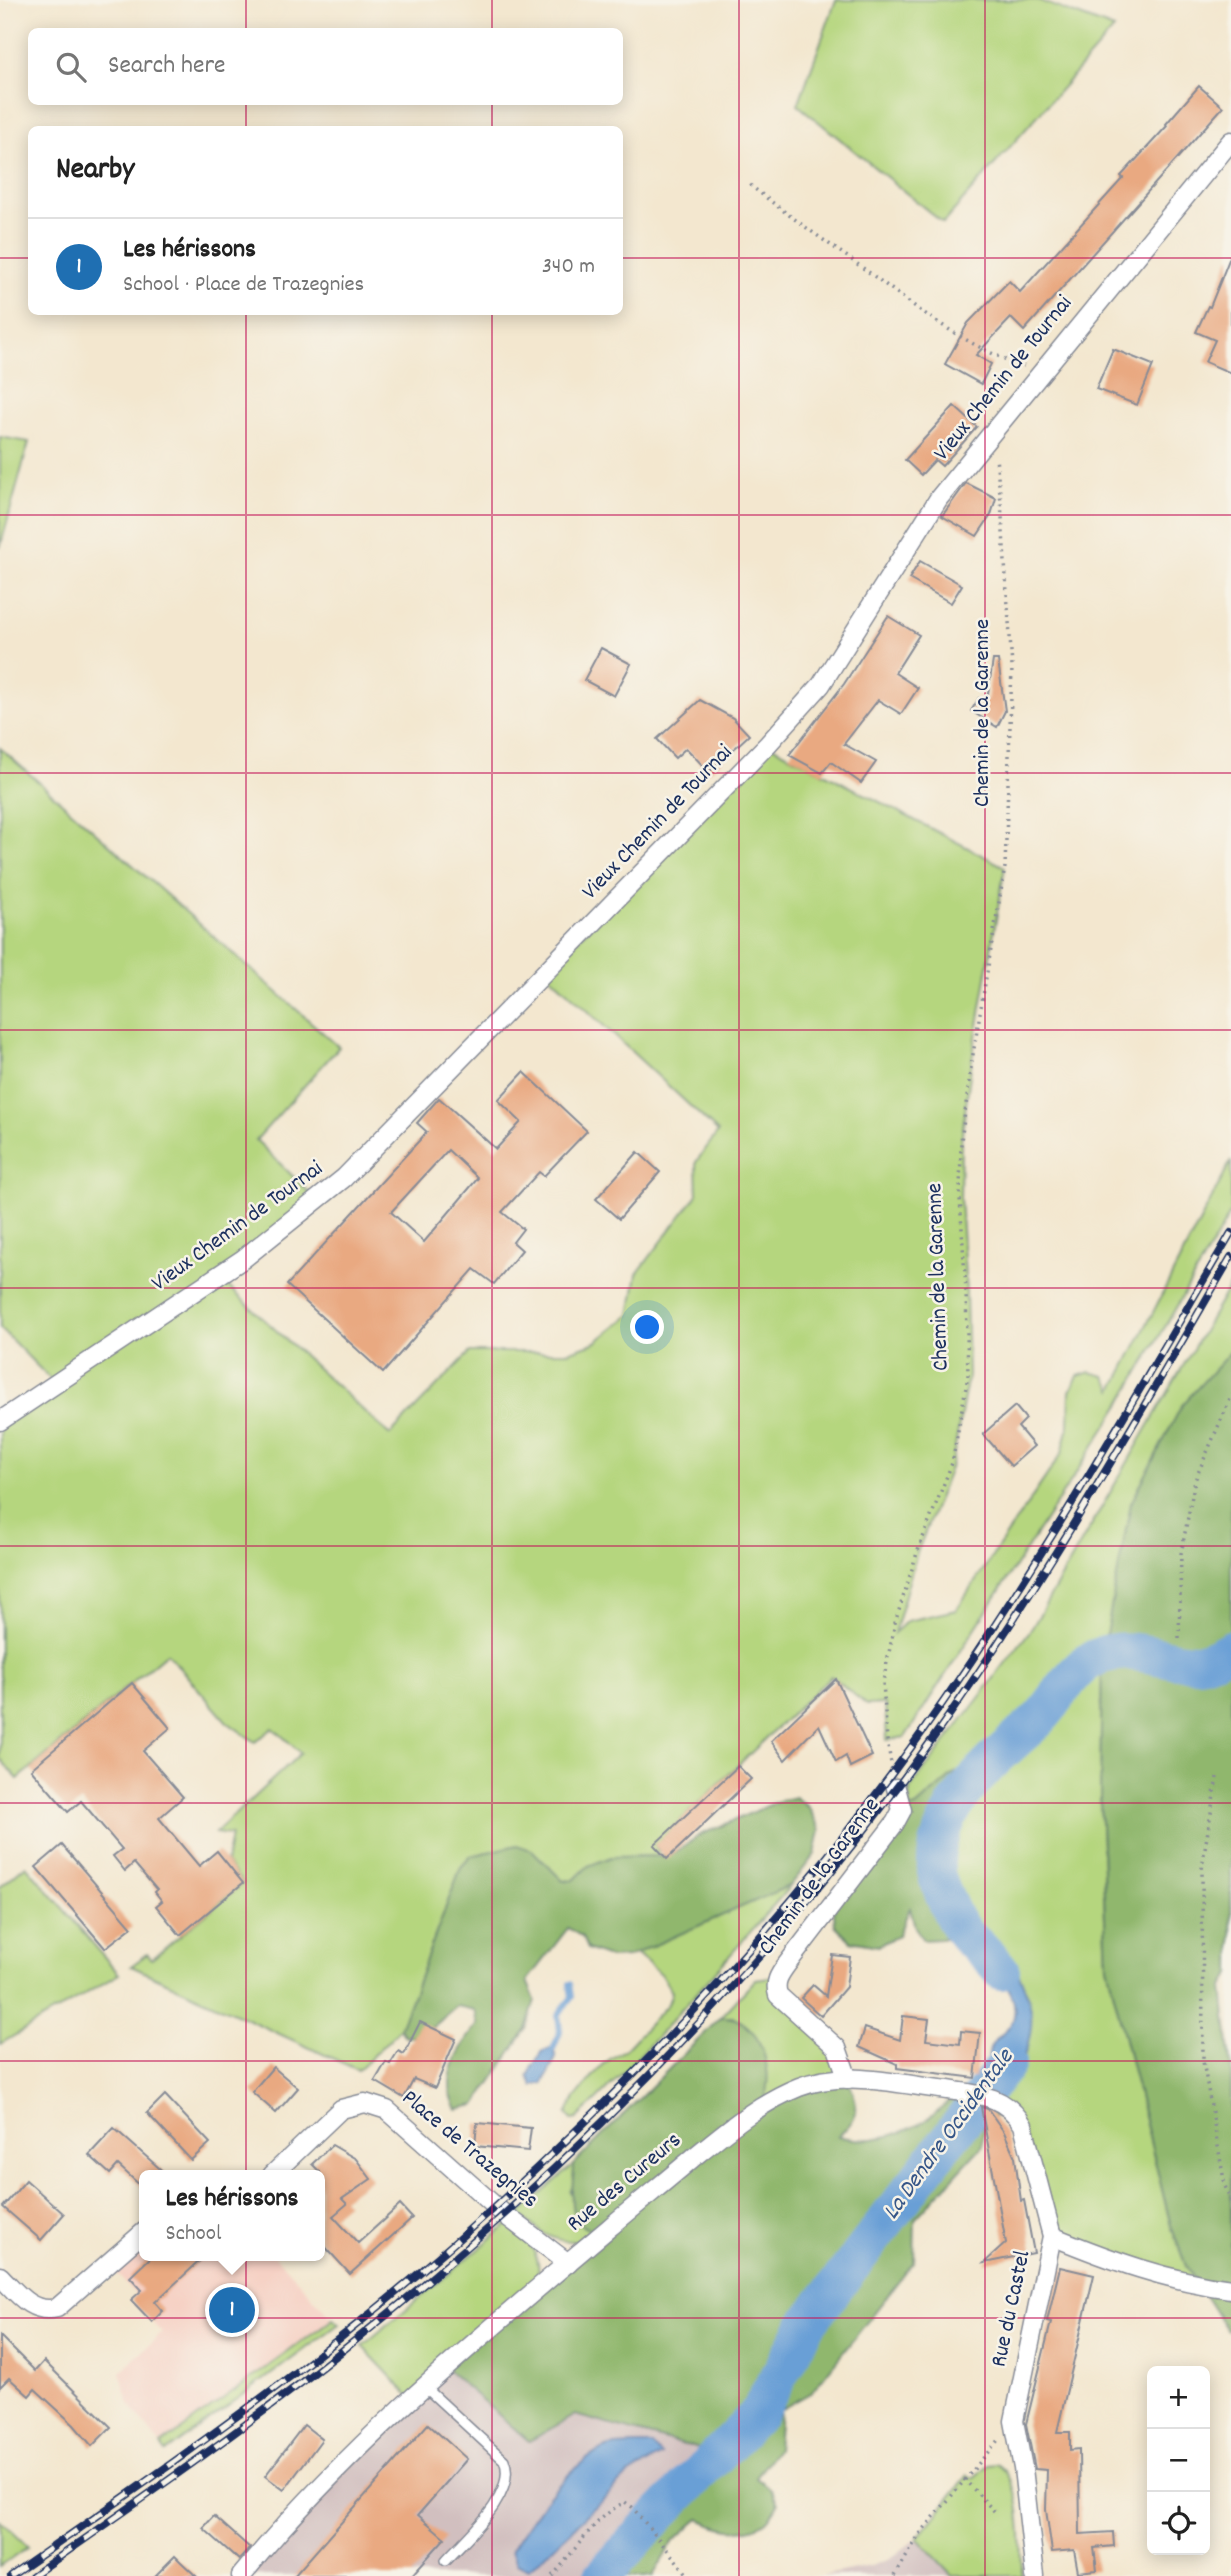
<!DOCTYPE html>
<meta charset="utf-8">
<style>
:root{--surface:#fff;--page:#f6f6f6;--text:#222;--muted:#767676;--line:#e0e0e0;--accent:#1f6fb2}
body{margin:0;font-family:Dekko,sans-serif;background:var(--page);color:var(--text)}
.controls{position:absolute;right:21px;bottom:21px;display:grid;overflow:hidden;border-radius:10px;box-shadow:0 4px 18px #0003}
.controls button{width:63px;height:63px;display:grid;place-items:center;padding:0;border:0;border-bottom:2px solid var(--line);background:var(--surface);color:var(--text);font:35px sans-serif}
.you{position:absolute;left:648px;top:1328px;width:24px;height:24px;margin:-18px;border:5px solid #fff;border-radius:50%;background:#1a73e8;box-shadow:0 0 0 10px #1a73e833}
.badge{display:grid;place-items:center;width:46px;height:46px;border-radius:50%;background:var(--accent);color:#fff;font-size:23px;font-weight:700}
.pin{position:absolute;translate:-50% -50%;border:4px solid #fff;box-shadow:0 2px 7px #0006}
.popup{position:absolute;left:139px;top:2170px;width:186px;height:91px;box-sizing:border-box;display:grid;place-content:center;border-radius:10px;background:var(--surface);filter:drop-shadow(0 2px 5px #0005);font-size:23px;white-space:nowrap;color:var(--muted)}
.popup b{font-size:26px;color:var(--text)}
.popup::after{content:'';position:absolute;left:50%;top:100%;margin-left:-14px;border:14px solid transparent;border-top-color:var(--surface)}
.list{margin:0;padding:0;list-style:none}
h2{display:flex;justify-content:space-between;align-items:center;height:91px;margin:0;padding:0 28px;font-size:30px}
h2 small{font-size:23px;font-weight:400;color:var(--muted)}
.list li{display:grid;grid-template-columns:46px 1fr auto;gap:21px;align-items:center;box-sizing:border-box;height:98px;padding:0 28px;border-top:2px solid var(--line)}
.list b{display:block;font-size:26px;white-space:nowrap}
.list p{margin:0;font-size:23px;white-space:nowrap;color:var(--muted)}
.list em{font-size:23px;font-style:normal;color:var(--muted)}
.icon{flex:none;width:38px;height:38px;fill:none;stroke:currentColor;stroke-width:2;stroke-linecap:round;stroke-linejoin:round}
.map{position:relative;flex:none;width:1231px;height:2576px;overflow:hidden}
.search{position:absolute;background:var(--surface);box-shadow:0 4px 18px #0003;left:28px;top:28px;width:595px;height:77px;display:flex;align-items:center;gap:18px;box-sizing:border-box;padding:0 24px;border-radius:10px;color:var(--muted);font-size:26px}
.panel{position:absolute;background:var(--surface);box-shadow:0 4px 18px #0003;left:28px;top:126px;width:595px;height:189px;border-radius:10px}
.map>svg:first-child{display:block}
.built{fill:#f6d1c5}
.industrial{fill:#d1bfbf}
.green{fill:#b5d67e;stroke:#68826e;stroke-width:2}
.forest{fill:#90b76d;stroke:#567366;stroke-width:2}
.water{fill:#699fd6;stroke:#42679a;stroke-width:2}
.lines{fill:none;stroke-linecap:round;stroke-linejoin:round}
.stream{stroke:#699fd6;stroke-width:6}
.river{stroke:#699fd6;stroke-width:38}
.building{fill:#e9a981;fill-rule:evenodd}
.lane-casing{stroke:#878b96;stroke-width:12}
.street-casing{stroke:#878b96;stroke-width:21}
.path{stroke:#878b96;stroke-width:3.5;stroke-dasharray:2 5;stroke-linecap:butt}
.lane{stroke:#fff;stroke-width:9}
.street{stroke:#fff;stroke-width:18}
.rail-casing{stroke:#1b2f5e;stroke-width:8}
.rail{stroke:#f7f3e8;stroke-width:5;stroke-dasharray:16;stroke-linecap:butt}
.grid{fill:none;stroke:#c2185b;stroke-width:2;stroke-opacity:0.55}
.labels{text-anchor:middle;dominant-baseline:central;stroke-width:5;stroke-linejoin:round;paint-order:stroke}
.street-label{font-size:23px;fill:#1b2f5e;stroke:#f7f3e8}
.water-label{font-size:24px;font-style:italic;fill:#365688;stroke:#f7f3e8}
</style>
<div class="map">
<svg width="1231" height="2576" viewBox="0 0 1231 2576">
<rect width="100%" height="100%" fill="#f7f3e8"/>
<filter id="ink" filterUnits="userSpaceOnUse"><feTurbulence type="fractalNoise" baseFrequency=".0143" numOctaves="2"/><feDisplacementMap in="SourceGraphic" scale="14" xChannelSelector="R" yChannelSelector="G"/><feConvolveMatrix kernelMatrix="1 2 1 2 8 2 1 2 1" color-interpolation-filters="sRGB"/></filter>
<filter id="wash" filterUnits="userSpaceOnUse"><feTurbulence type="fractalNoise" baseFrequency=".00686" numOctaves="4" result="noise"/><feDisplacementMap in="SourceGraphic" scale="28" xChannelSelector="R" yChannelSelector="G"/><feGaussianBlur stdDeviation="1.57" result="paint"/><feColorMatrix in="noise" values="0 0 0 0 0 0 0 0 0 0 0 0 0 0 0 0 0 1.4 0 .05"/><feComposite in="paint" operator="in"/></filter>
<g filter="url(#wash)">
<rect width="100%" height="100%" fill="#f3e7cf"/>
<path class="built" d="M144,2231L145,2256H275L333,2319L161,2445L130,2405L120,2372L162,2333L131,2300L136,2295L108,2264Z"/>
<g class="industrial">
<path d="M446,2369L575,2415L719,2454L603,2576H241Z"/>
<path d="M917,2538L953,2576H822L870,2566L890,2559Z"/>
</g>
<g class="green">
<path d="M836,0H1038L1114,29L943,223L798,105Z"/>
<path d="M0,437L29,442L0,548Z"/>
<path d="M768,744L1005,867L972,1060L961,1141L960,1198L966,1292L968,1376L952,1463L917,1553L894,1633L907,1621L956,1610L1062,1453L1069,1426L1070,1391L1078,1376L1090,1372L1105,1376L1113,1390L1231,1161V1212L1120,1405L905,1737L887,1740L885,1704L867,1705L831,1676L655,1845L660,1856C625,1857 601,1853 574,1880L563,1881L532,1850L461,1867L400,2029L358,2070L131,1966L147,1954L152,1959L243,1883L226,1863L231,1835L215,1833L301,1753L273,1728L255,1742L227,1722L167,1653L18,1779L0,1759V1421L55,1384L0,1328V748L339,1047L256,1140L317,1200L217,1276L390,1435L470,1352H568L596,1342L630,1315L637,1274L697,1195L696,1162L718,1132L546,972Z"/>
<path d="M1231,1283V1351L1102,1655L1100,1800L1107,1966L1171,2226L1186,2266L1197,2285L1072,2238L1061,2229L1056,2220L1029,2148L1000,2101L1027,1994L1017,1971L971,1929L965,1932C946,1910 932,1872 938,1843C940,1832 947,1821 951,1811L916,1807L909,1809L910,1789L1032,1628Z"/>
<path d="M26,1865L119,1974L0,2044V1887Z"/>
<path d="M791,1885C722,1965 653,2045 577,2119L572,2120L567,2114L575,2098L603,2064L627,2048L668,2004L672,1992L661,1974L636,1953Z"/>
<path d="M778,1976L776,1988L825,2035L848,2079L765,2102L733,2017H721L756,1979Z"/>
<path d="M574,2164V2184L570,2192L600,2232C566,2251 545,2238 519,2214Z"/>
<path d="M511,2222C525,2238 546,2258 536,2282L412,2399L362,2346Z"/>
<path d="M333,2319L339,2324L166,2452L161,2445Z"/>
<path d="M997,2464C1025,2481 1021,2547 1022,2576H953L917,2538L968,2475L973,2478L989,2465Z"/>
<path d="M0,2520L28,2547L0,2567Z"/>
</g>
<g class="forest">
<path d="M1231,1351V1974L1223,1987L1231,2066V2331L1227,2330L1186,2266L1171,2226L1107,1966L1100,1800L1102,1655L1131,1503L1182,1405Z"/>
<path d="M994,1759L951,1811L938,1842L936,1873L956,1922L965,1932L959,1938L923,1940L915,1927L910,1908L898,1935L878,1946L851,1941L835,1925L833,1904L909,1809L916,1807L955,1773Z"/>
<path d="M795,1797L809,1808L820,1830L815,1854L791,1885L628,1957L611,1958L587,1949L582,1937L568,1928L527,1981L535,2000L526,2029L476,2105L457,2109C439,2080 459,2048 478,2024L475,2010L456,2006C442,2019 425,2038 405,2037L400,2029L461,1867L471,1856L517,1845L532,1850L563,1881L574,1880L588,1866L611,1857L660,1856L675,1853L700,1835L779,1801Z"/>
<path d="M721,2017C749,2015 764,2044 767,2069C769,2079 766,2092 765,2102L848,2079C859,2107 862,2116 838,2136C879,2148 932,2126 956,2092L1000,2101L994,2117L983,2127V2145L915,2219L914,2262L812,2392L780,2410L777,2449L756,2478L771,2489L778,2504C775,2509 770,2518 765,2522C745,2536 718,2528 699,2519L674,2540L653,2576H603L718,2454L575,2415L529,2441L446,2369L600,2232C560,2227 574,2191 574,2164Z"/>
</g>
<g class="water">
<path d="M971,1929C985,1942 1002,1955 1015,1969C1020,1975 1022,1982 1025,1989C1042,2028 1022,2067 1000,2101L974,2095C979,2088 986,2080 987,2071C989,2063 987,2051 992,2045C998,2036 1009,2030 1013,2020C1023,1988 981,1954 959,1938Z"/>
<path d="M550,2048L553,2049L556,2058L543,2083L533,2086L528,2076L541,2052Z"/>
<path d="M634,2445H652L661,2455L627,2476L542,2558L528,2569L517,2563L511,2551C532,2517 569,2462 607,2448C615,2445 626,2446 634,2445Z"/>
</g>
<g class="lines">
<path class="stream" d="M553,2049L560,2032L558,2015L572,1997L570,1984"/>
<g class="river">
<path d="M1001,1971C989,1952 966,1940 955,1920C950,1909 937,1883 936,1871C932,1809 994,1759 1036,1722C1059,1701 1070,1666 1102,1655C1134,1644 1165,1662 1197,1662C1207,1662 1222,1654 1231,1649"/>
<path d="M603,2576L649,2525L757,2415L808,2323L1007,2063"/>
</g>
</g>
<g id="blocks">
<g class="building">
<path d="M1199,86L1223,107L1024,331L1011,318L976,355L991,364L981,384L945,364L968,323L1009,281L1020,292L1123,178L1121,176L1167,126L1166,124Z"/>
<path d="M1230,257L1231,258V373L1205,362L1215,340L1196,332L1208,306L1210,307Z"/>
<path d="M1113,349L1153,365L1137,405L1096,389Z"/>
<path d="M954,406L977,427L942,466L935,460L921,475L905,460Z"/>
<path d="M966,483L996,498L991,515L977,536L942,516Z"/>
<path d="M920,561L962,585L951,603L909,579Z"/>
<path d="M888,616L919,635L895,673L918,688L901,714L878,700L844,744L876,762L861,783L831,762L822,773L789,755L844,684Z"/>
<path d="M601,648L631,664L614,696L584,680Z"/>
<path d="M993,660H998L1005,711L997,727L971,711L979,698L987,700Z"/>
<path d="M700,700L733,718L749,735L709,772L686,748L675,758L657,739Z"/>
<path d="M524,1072L587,1131L544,1176L539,1172L502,1212L523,1229L513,1242L522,1250L494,1284L474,1269L383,1373L287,1285L427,1132L417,1123L439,1098L496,1149L521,1122L498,1100ZM448,1150L478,1178L424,1242L391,1212Z"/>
<path d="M638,1152L660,1172L619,1219L596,1199Z"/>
<path d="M1015,1406L1026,1419L1018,1427L1034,1446L1011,1466L983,1434Z"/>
<path d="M836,1679L872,1756L850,1767L846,1756L836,1762L819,1725L785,1760L771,1741Z"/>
<path d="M132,1683L170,1728L143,1751L183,1797L159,1818L199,1866L217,1851L243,1883L180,1935L156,1906L162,1901L155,1892L157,1890L134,1863L125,1871L113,1856L122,1849L81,1801L68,1812L31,1769Z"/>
<path d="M738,1766L751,1779L667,1859L654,1845Z"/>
<path d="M62,1845L132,1927L105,1948L36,1867Z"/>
<path d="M832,1955L850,1957L846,1987L821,2016L801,1998L813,1985L826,1996Z"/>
<path d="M903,2016L929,2019L926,2040L960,2044L961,2031L980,2033L975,2078L897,2068V2064L859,2047L865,2028L900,2040Z"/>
<path d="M420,2022L456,2039L435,2088L414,2079L404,2098L375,2081L386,2062L390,2064L398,2051L404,2054Z"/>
<path d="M273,2067L298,2088L276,2113L252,2092Z"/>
<path d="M165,2095L210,2143L191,2160L147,2113Z"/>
<path d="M981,2107L988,2109L1004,2132L1015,2157L1021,2201L1024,2200L1034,2253L984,2263L1006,2243Z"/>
<path d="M477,2123L531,2128L528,2151L475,2146Z"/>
<path d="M114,2128L167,2175H144V2189L118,2165L110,2174L89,2155Z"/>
<path d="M332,2145L356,2159L371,2179L342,2199L347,2204L333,2216L358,2243L400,2205L412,2218L350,2274L319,2240L320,2172L312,2164Z"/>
<path d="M26,2180L64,2214L41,2240L3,2207Z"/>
<path d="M152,2256H205L155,2302L163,2311L152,2322L131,2300L142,2290L130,2277Z"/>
<path d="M1060,2267L1094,2275L1057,2432H1070V2450L1079,2449L1080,2534L1113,2532L1114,2546L1094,2548L1097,2570L1078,2572L1074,2550L1052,2552L1046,2510L1047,2470L1035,2469L1026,2424L1051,2322L1047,2321Z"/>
<path d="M0,2336L35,2371L44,2361L111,2427L92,2446L74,2425L35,2389L29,2396L9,2378L0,2387Z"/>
<path d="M428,2424L467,2459L418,2515L445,2538L411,2576H294Z"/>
<path d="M304,2425L322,2439L284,2490L265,2476Z"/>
<path d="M214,2516L250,2548L239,2560L203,2528Z"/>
<path d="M175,2556L181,2562L196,2576H155Z"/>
</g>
</g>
</g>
<g filter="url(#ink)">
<use href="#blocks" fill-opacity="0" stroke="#878b96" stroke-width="2"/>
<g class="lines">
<defs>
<path id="lane" d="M425,2387L504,2460C518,2494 467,2537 446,2560"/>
<g id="street">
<path d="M0,1421L243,1259L344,1178L768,744L821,685L939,498L1231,141"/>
<path d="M848,2079L837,2048L778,1995C774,1982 779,1975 787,1964L895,1823L902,1810L896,1788"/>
<path d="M272,2175L341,2109L365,2103L387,2110L504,2214L568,2263"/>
<path d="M1052,2236C1110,2260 1169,2281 1231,2289"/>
<path d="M0,2276C17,2293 31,2314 57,2308L145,2231"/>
<path d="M241,2576C348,2445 480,2337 609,2228C637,2204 666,2181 694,2157C727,2130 759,2103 799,2087C844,2070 894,2083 940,2089C974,2094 1004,2093 1023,2125L1052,2236L1014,2421L1023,2468L1035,2576"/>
</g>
</defs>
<use href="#lane" class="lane-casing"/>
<use href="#street" class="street-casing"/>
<g class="path">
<path d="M750,185C786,214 825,241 863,268C913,305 965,347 1024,366"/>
<path d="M1179,1638L1181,1554L1195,1480L1231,1397"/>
<path d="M892,1769L887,1740L883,1682L895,1623L917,1553L952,1463L968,1376L966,1292L960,1198L961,1141L972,1060L1005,867L1009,756L1012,667L1001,502L996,458"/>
<path d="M1217,1777L1202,1866L1203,2061L1225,2186L1231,2201"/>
<path d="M964,2479L996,2513"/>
<path d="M552,2576C576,2551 593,2518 625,2502L632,2507L689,2576"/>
<path d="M895,2576L919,2535L999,2439"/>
</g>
<use href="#lane" class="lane"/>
<use href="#street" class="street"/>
<defs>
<g id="rail">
<path d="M11,2576C122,2499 233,2422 340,2338C543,2177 738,1980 893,1772C1020,1601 1124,1416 1231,1233"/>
<path d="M32,2576C138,2502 245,2428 347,2347C553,2184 740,1996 898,1786C1023,1619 1126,1437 1231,1257"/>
</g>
</defs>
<use href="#rail" class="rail-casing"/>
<use href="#rail" class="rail"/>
</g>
</g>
<path class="grid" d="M246,0V32M492,0V32M739,0V2576M985,0V2576M246,102V130M492,102V130M0,258H32M620,258H1231M246,312V2576M492,312V2576M0,515H1231M0,773H1231M0,1030H1231M0,1288H1231M0,1546H1231M0,1803H1231M0,2061H1231M0,2318H1231"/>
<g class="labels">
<g class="street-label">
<text transform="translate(1004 379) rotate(-51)">Vieux Chemin de Tournai</text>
<text transform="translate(983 713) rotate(-90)">Chemin de la Garenne</text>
<text transform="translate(658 823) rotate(-46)">Vieux Chemin de Tournai</text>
<text transform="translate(238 1227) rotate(-36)">Vieux Chemin de Tournai</text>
<text transform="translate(939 1277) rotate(-92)">Chemin de la Garenne</text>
<text transform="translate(820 1877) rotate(-54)">Chemin de la Garenne</text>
<text transform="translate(469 2150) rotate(40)">Place de Trazegnies</text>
<text transform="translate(625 2183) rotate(-40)">Rue des Cureurs</text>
<text transform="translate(1012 2309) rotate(-78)">Rue du Castel</text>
</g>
<g class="water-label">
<text transform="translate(949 2135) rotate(-54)">La Dendre Occidentale</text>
</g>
</g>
</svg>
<div class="controls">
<button>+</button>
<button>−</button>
<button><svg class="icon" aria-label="locate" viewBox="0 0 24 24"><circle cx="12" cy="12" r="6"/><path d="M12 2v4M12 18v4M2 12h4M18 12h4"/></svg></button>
</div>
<div class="you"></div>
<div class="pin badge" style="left:232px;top:2310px">1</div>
<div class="popup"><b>Les hérissons</b>School</div>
<div class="search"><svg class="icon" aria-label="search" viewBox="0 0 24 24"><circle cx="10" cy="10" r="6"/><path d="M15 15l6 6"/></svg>Search here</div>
<section class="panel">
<h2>Nearby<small></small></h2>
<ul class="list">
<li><span class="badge">1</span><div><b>Les hérissons</b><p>School · Place de Trazegnies</p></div><em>340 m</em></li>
</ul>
</section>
</div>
